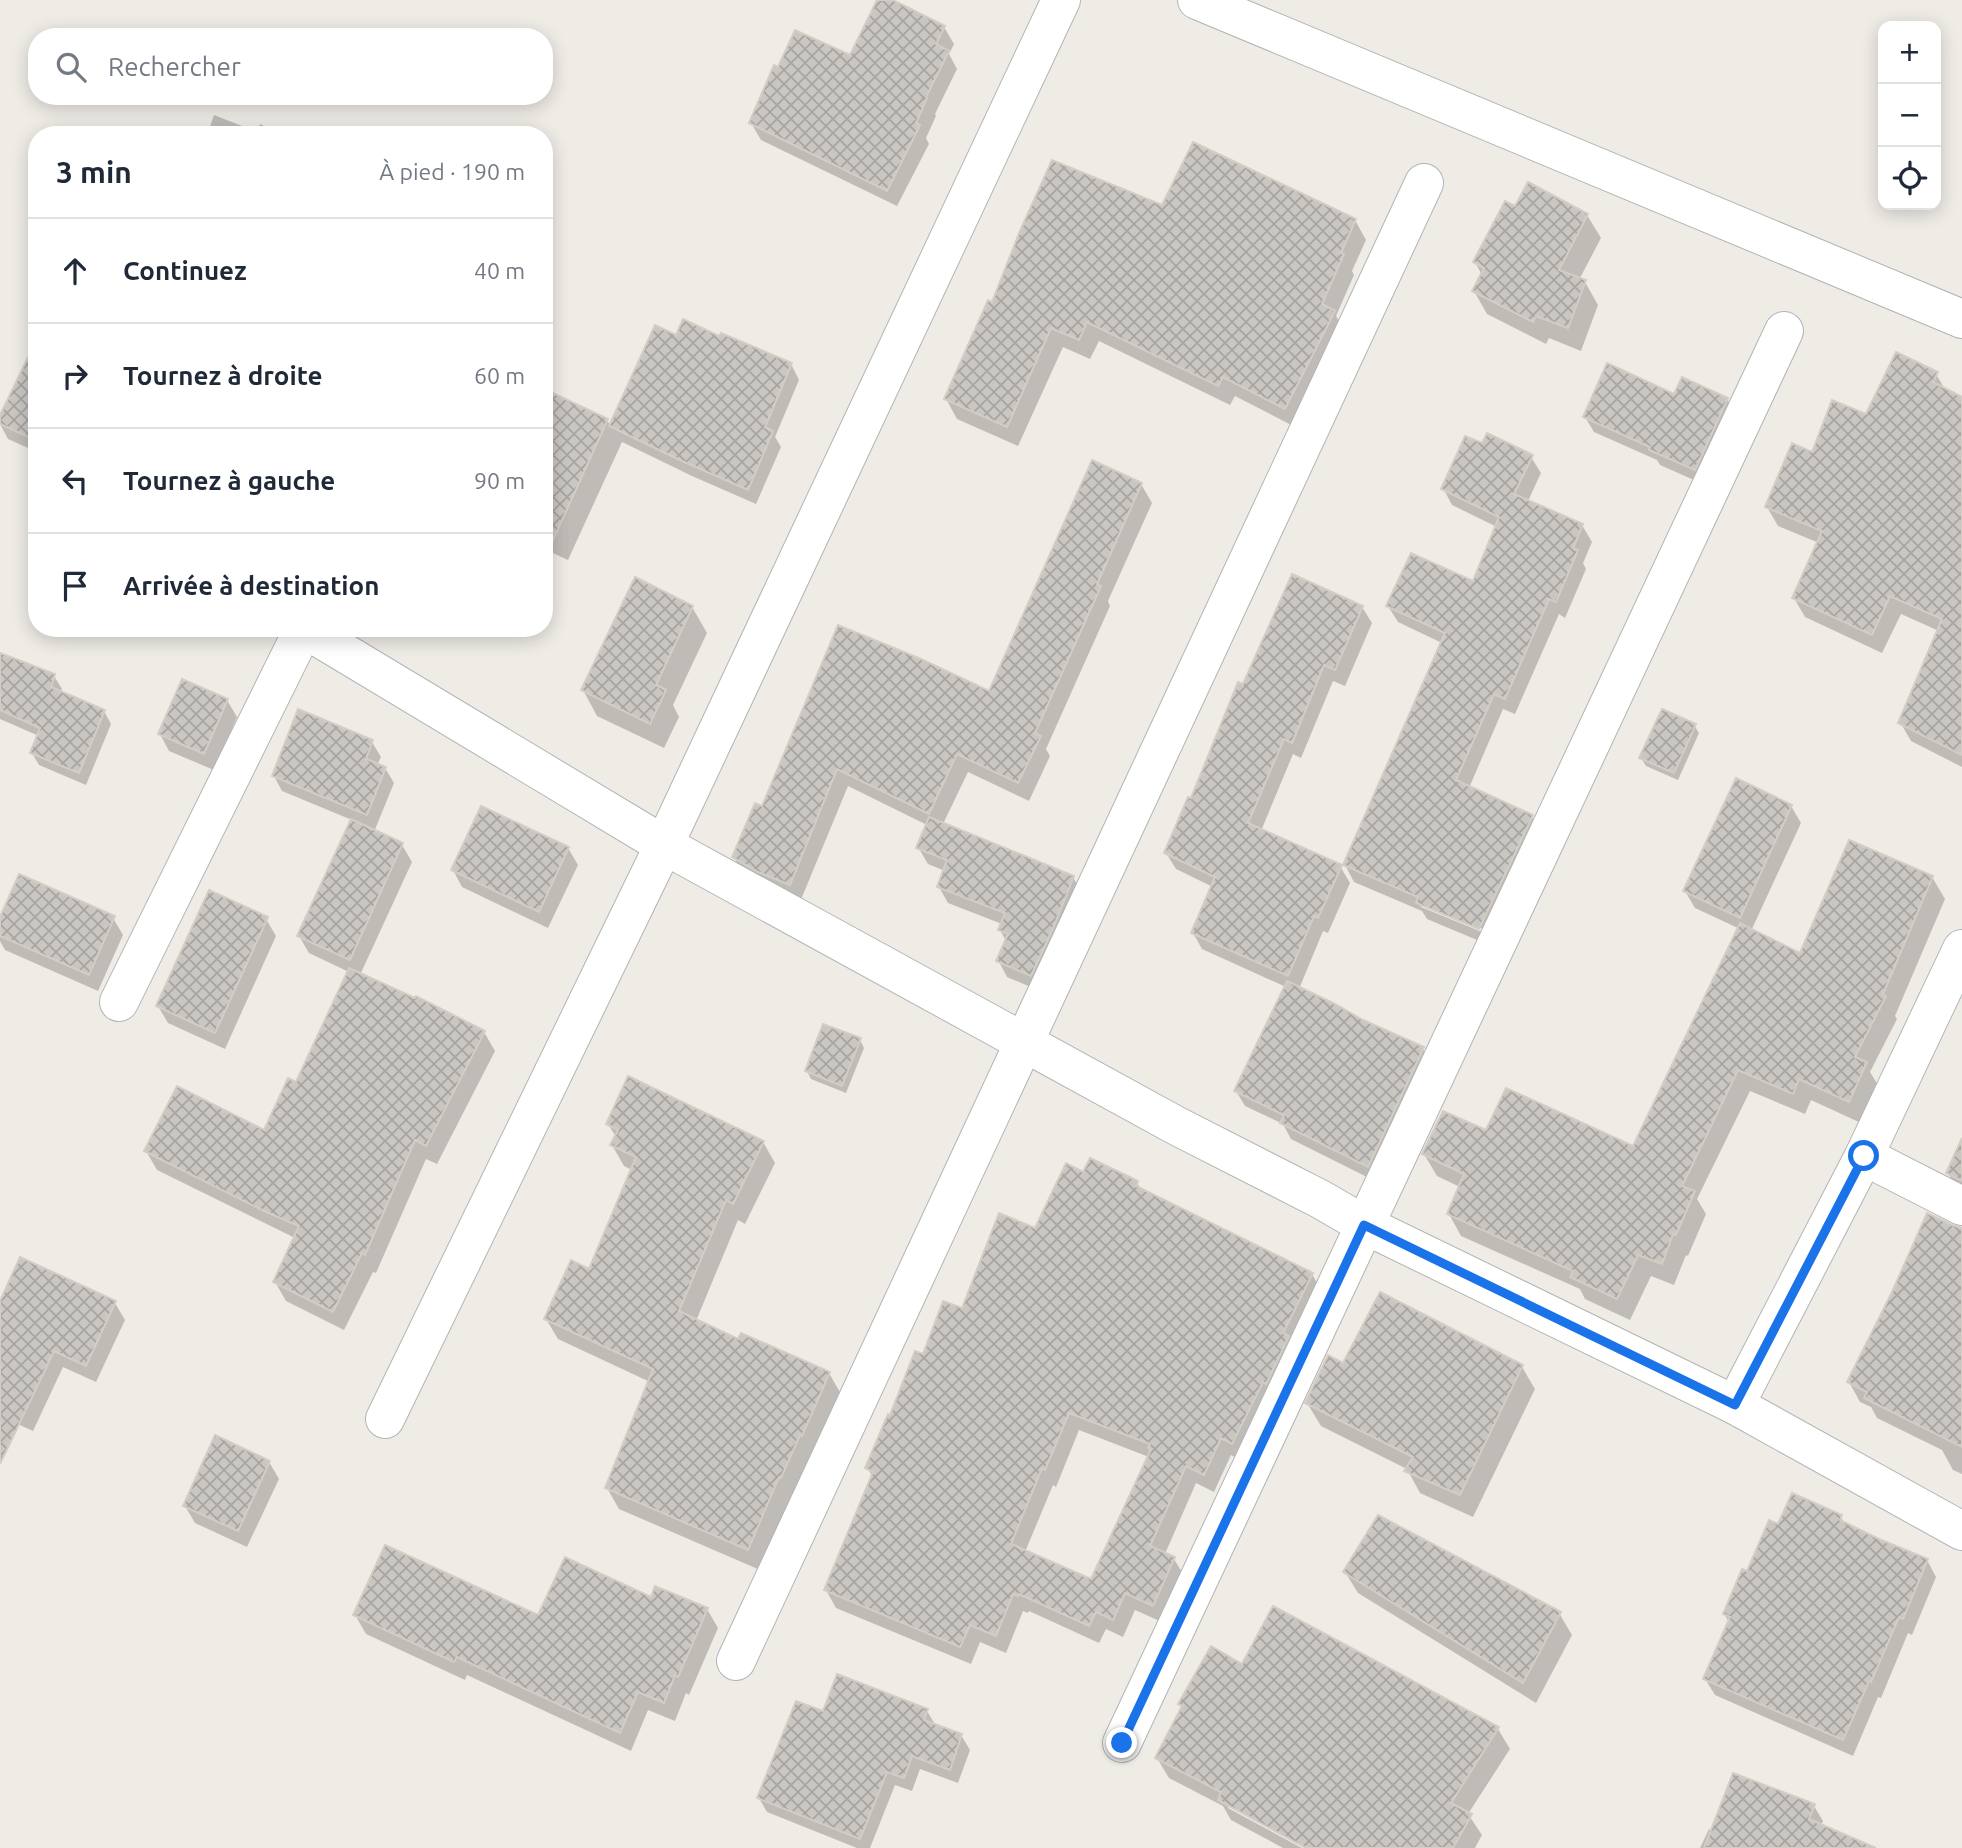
<!DOCTYPE html>
<html lang="fr">
<meta charset="utf-8">
<style>
:root{--surface:#fff;--page:#f6f6f7;--text:#1f2937;--muted:#747a83;--line:#e0e1e3}
body{margin:0;font-family:Ubuntu,sans-serif;background:var(--page);color:var(--text)}
.controls{position:absolute;right:21px;top:21px;display:grid;overflow:hidden;border-radius:14px;box-shadow:0 4px 18px #0003}
.controls button{width:63px;height:63px;display:grid;place-items:center;padding:0;border:0;border-bottom:2px solid var(--line);background:var(--surface);color:var(--text);font:35px sans-serif}
.stop{position:absolute;width:21px;height:21px;margin:-16px;border:5px solid #1a73e8;border-radius:50%;background:#fff}
.stop.end{background:#1a73e8;border-color:#fff;box-shadow:0 2px 7px #0008}
.list{margin:0;padding:0;list-style:none}
h2{display:flex;justify-content:space-between;align-items:center;height:91px;margin:0;padding:0 28px;font-size:30px}
h2 small{font-size:23px;font-weight:400;color:var(--muted)}
.list li{display:grid;grid-template-columns:46px 1fr auto;gap:21px;align-items:center;box-sizing:border-box;height:105px;padding:0 28px;border-top:2px solid var(--line)}
.list b{display:block;font-size:26px;white-space:nowrap}
.list em{font-size:23px;font-style:normal;color:var(--muted)}
.icon{flex:none;width:38px;height:38px;fill:none;stroke:currentColor;stroke-width:2;stroke-linecap:round;stroke-linejoin:round}
.map{position:relative;flex:none;width:1962px;height:1848px;overflow:hidden}
.search{position:absolute;background:var(--surface);box-shadow:0 4px 18px #0003;left:28px;top:28px;width:525px;height:77px;display:flex;align-items:center;gap:18px;box-sizing:border-box;padding:0 24px;border-radius:28px;color:var(--muted);font-size:26px}
.panel{position:absolute;background:var(--surface);box-shadow:0 4px 18px #0003;left:28px;top:126px;width:525px;height:511px;border-radius:28px}
.map>svg:first-child{display:block}
.shadow{fill:#0003;fill-rule:evenodd}
.building{fill:url(#building-cross-hatch);stroke:#d4cdc4;stroke-width:2;fill-rule:evenodd}
.lines{fill:none;stroke-linecap:round;stroke-linejoin:round}
.minor-casing{stroke:#b1b4b8;stroke-width:40}
.minor{stroke:#fff;stroke-width:38}
.route{stroke:#1a73e8;stroke-width:9}
</style>
<div class="map">
<svg width="1962" height="1848" viewBox="0 0 1962 1848">
<defs>
<pattern id="building-cross-hatch" width="8" height="8" patternUnits="userSpaceOnUse" patternTransform="scale(1.75)"><rect width="8" height="8" fill="#cac7c3"/><path d="M0 0l8 8M0 8l8-8" fill="none" stroke="#a7a5a2"/></pattern>
</defs>
<rect width="100%" height="100%" fill="#efece6"/>
<g class="shadow">
<path d="M879,0H890L944,27L954,44L949,54L957,69L935,114L936,116L926,138L929,144L897,206L761,140L751,123L779,69L850,57Z"/>
<path d="M214,115L257,132L260,124L283,135H207Z"/>
<path d="M1163,207L1355,220L1366,240L1352,271L1354,275L1336,316L1346,332L1297,428L1235,396L1230,405L1099,341L1090,359L1063,347L1018,446L957,419L946,399L992,304Z"/>
<path d="M1516,208L1587,215L1601,238L1579,280L1585,282L1598,305L1581,351L1549,338L1546,344L1487,314L1474,291L1482,275L1475,262Z"/>
<path d="M655,327L677,338L720,339L791,364L799,380L775,437L781,447L756,504L692,476L622,442L568,560L544,549L607,420L611,427Z"/>
<path d="M37,343V452L8,439L0,424V419Z"/>
<path d="M1936,374L1946,391L1962,399V767L1911,741L1900,722L1939,631L1901,614L1882,653L1805,617L1794,598L1819,543L1778,526L1767,507L1813,454L1867,417Z"/>
<path d="M1675,396L1727,399L1736,414L1703,484L1660,465L1657,460L1594,432L1585,417Z"/>
<path d="M1483,446L1531,457L1541,473L1528,501L1582,525L1592,542L1583,563L1586,569L1565,618L1559,614L1515,714L1503,709L1469,788L1532,817L1541,833L1489,945L1427,919L1422,911L1354,882L1345,865L1442,643L1398,622L1388,606L1474,584L1497,527L1452,505L1443,488ZM1421,903L1488,931L1487,934L1421,907Z"/>
<path d="M1141,484L1152,503L1108,601L1110,606L1046,749L1050,756L1029,801L968,772L943,824L1073,877L1082,893L1040,991L1007,977L998,960L1006,941L1000,930L1002,924L948,903L939,887L945,871L928,864L918,847L927,825L848,786L800,902L744,876L734,857L763,808L839,628L990,693Z"/>
<path d="M692,607L707,633L673,705L679,717L664,748L597,716L583,690Z"/>
<path d="M1362,607L1372,623L1345,686L1333,681L1301,758L1293,754L1261,831L1340,866L1350,883L1328,933L1323,931L1299,989L1362,1022L1423,1049L1432,1065L1377,1182L1291,1139L1283,1124L1245,1106L1236,1091L1286,987L1202,949L1193,933L1213,887L1176,869L1166,853L1244,686Z"/>
<path d="M0,662L54,676L62,689L60,693L104,711L111,724L86,785L39,765L32,753L39,736L0,719Z"/>
<path d="M227,700L237,717L214,770L169,751L160,734Z"/>
<path d="M1694,725L1699,733L1678,780L1646,766L1641,758Z"/>
<path d="M372,742L381,757L377,765L385,768L394,783L374,832L402,845L412,862L360,975L484,1032L495,1051L437,1164L426,1159L376,1273L373,1272L344,1330L286,1301L275,1282L295,1238L157,1170L146,1151L265,1132L297,1084L349,972L309,953L299,936L352,820L282,791L274,776Z"/>
<path d="M1791,806L1801,823L1751,931L1801,956L1932,877L1945,899L1895,1016L1897,1019L1870,1072L1878,1085L1861,1123L1811,1100L1805,1114L1750,1091L1697,1199L1706,1214L1688,1256L1686,1255L1674,1285L1651,1276L1630,1320L1585,1299L1580,1289L1461,1236L1449,1214L1460,1187L1437,1176L1424,1154L1487,1133L1634,1148L1740,929L1695,908L1685,891Z"/>
<path d="M568,848L578,865L548,928L462,887L453,870Z"/>
<path d="M113,918L123,935L98,991L5,950L0,941V922Z"/>
<path d="M266,919L276,936L225,1049L168,1023L158,1006Z"/>
<path d="M860,1040L864,1048L846,1093L811,1079L807,1071Z"/>
<path d="M608,1124L763,1142L775,1163L745,1224L738,1220L696,1321L739,1341L829,1373L841,1394L793,1497L791,1496L760,1570L619,1509L607,1488L650,1382L558,1339L546,1319L590,1271L632,1170L624,1166L612,1145L616,1137Z"/>
<path d="M1962,1143V1194L1959,1193L1948,1173Z"/>
<path d="M1084,1174L1137,1183L1142,1190L1312,1274L1322,1292L1242,1461L1231,1455L1214,1492L1196,1483L1165,1554L1174,1559L1185,1577L1164,1623L1135,1610L1123,1637L1106,1629L1099,1643L1029,1611L1028,1613L1023,1611L1006,1653L980,1642L971,1664L836,1608L826,1590L873,1477L867,1468L891,1417L924,1356ZM1079,1430L1149,1457L1092,1581L1025,1552L1053,1485L1056,1487Z"/>
<path d="M1962,1230V1474L1953,1470L1942,1450L1877,1418L1871,1407L1860,1402L1849,1382Z"/>
<path d="M115,1303L125,1320L96,1382L63,1367L33,1431L0,1416V1305Z"/>
<path d="M1344,1365L1522,1367L1535,1389L1473,1517L1420,1493L1407,1469L1321,1426L1307,1403Z"/>
<path d="M269,1462L279,1479L247,1547L195,1523L185,1506Z"/>
<path d="M1841,1517L1845,1525L1927,1560L1936,1577L1912,1635L1908,1633L1881,1698L1878,1697L1853,1756L1715,1695L1705,1679L1729,1622L1724,1614L1748,1573L1779,1527Z"/>
<path d="M1345,1572L1559,1613L1572,1635L1536,1703L1358,1593Z"/>
<path d="M1274,1608L1498,1729L1510,1749L1468,1814L1482,1835L1475,1848H1309L1228,1804V1808L1302,1848H1283L1231,1820L1223,1806L1169,1778L1157,1758L1182,1709L1180,1704L1243,1666Z"/>
<path d="M707,1609L718,1628L689,1695L686,1693L675,1721L648,1710L631,1751L467,1675L465,1680L366,1634L355,1615L539,1618Z"/>
<path d="M927,1711L936,1726L961,1735L970,1750L958,1783L920,1769L912,1791L895,1785L870,1848H857L767,1812L759,1798L824,1713Z"/>
<path d="M1814,1806L1823,1821L1821,1826L1847,1848H1700L1709,1829L1713,1831Z"/>
</g>
<g class="building">
<path d="M877,0H893L945,26L936,44L949,51L926,97L927,98L916,123L920,125L887,191L749,123L774,65L778,67L795,30L850,55Z"/>
<path d="M1193,142L1356,219L1341,253L1344,254L1322,304L1335,311L1285,409L1223,377L1218,386L1087,322L1079,340L1051,328L1007,427L944,399L988,300L992,302L1020,231L1052,160L1162,205Z"/>
<path d="M1528,182L1588,214L1559,270L1586,280L1568,328L1536,316L1533,322L1472,291L1484,268L1473,262L1505,201L1515,206Z"/>
<path d="M683,319L719,336L721,333L792,363L765,427L773,431L748,490L682,461L609,426L655,325L676,335Z"/>
<path d="M37,339V441L0,424V415Z"/>
<path d="M1896,352L1938,372L1933,382L1962,397V755L1898,723L1942,619L1890,596L1872,635L1792,598L1822,531L1765,507L1792,443L1812,452L1832,400L1866,414Z"/>
<path d="M1607,363L1674,394L1682,377L1728,398L1695,470L1649,450L1650,447L1583,417Z"/>
<path d="M544,389L608,419L544,560Z"/>
<path d="M1487,433L1533,455L1514,494L1583,524L1573,548L1578,550L1556,602L1549,599L1505,699L1494,694L1456,780L1533,815L1479,929L1416,903L1418,897L1343,865L1445,633L1386,606L1411,553L1473,581L1499,517L1441,489L1465,436L1482,443Z"/>
<path d="M1092,460L1142,483L1097,584L1101,586L1035,733L1041,736L1018,783L957,754L929,814L837,769L790,885L758,872L732,857L755,803L762,806L838,625L921,659L989,691Z"/>
<path d="M1292,574L1363,606L1335,670L1324,665L1292,743L1284,739L1248,823L1342,865L1318,918L1314,916L1288,976L1191,933L1215,877L1164,853L1188,797L1191,798L1238,682L1243,684Z"/>
<path d="M635,577L693,606L656,685L666,690L650,724L581,690Z"/>
<path d="M0,653L55,674L51,687L105,710L79,773L30,753L40,728L0,710Z"/>
<path d="M182,679L228,699L204,754L158,734Z"/>
<path d="M298,709L373,740L366,759L386,767L367,815L272,776Z"/>
<path d="M1662,709L1696,724L1674,773L1639,758Z"/>
<path d="M1736,778L1792,805L1740,918L1683,891Z"/>
<path d="M481,806L569,847L539,912L451,870Z"/>
<path d="M929,817L1074,876L1053,928L1031,976L996,961L1008,934L998,930L1005,913L937,887L947,860L916,848Z"/>
<path d="M351,819L403,843L350,960L297,936Z"/>
<path d="M1849,840L1933,876L1883,994L1886,996L1855,1057L1867,1062L1849,1102L1799,1079L1793,1094L1738,1070L1682,1186L1695,1191L1676,1235L1673,1234L1662,1264L1638,1255L1617,1299L1570,1277L1573,1271L1447,1214L1464,1174L1422,1154L1443,1111L1486,1130L1506,1088L1633,1146L1740,923L1800,953Z"/>
<path d="M19,874L115,916L89,975L0,936V917Z"/>
<path d="M209,890L268,917L215,1033L156,1006Z"/>
<path d="M349,968L415,998L416,996L485,1031L426,1146L415,1140L365,1255L362,1253L333,1312L273,1282L299,1226L264,1211L144,1151L177,1086L264,1130L288,1078L296,1082Z"/>
<path d="M1287,981L1335,1004L1363,1020L1424,1047L1368,1167L1280,1123L1284,1115L1234,1091Z"/>
<path d="M823,1024L861,1038L842,1086L805,1071Z"/>
<path d="M628,1076L764,1141L733,1204L726,1200L679,1311L738,1339L741,1333L830,1372L802,1436L800,1435L781,1478L779,1477L748,1550L605,1488L653,1369L544,1319L571,1260L589,1269L636,1157L610,1145L618,1130L606,1124Z"/>
<path d="M1962,1138V1181L1946,1173Z"/>
<path d="M1090,1158L1138,1181L1136,1186L1313,1273L1283,1333L1289,1336L1266,1384L1263,1382L1232,1444L1221,1438L1204,1475L1186,1466L1150,1546L1175,1557L1153,1606L1125,1593L1113,1620L1096,1612L1089,1626L1019,1594L1018,1596L1013,1594L996,1636L970,1625L960,1647L824,1590L873,1472L865,1468L888,1414L890,1415L915,1351L923,1354L943,1301L962,1308L999,1213L1035,1228L1066,1163L1083,1172ZM1069,1413L1150,1444L1148,1448L1151,1449L1091,1579L1011,1544L1042,1468L1045,1470Z"/>
<path d="M1927,1213L1952,1225L1962,1228V1447L1864,1398L1867,1392L1847,1382L1892,1292Z"/>
<path d="M20,1257L116,1301L86,1366L54,1351L0,1464V1301Z"/>
<path d="M1380,1292L1523,1365L1460,1495L1404,1471L1413,1457L1305,1403L1328,1355L1343,1363Z"/>
<path d="M215,1435L270,1461L238,1531L183,1506Z"/>
<path d="M1792,1493L1842,1515L1840,1520L1879,1539L1928,1559L1903,1619L1899,1617L1871,1682L1869,1681L1843,1740L1703,1679L1730,1617L1723,1614L1742,1569L1747,1571L1769,1520L1778,1524Z"/>
<path d="M1378,1515L1561,1612L1523,1683L1343,1572Z"/>
<path d="M385,1545L538,1615L565,1557L651,1597L655,1586L708,1608L678,1677L675,1675L664,1703L638,1692L620,1733L457,1657L454,1662L353,1615Z"/>
<path d="M1273,1606L1499,1727L1451,1803L1472,1814L1453,1848H1306L1218,1800L1221,1792L1155,1758L1182,1706L1178,1704L1211,1646L1242,1664Z"/>
<path d="M837,1674L928,1709L924,1720L962,1734L950,1770L912,1756L904,1778L887,1772L860,1839L757,1798L796,1701L823,1711Z"/>
<path d="M1733,1773L1815,1804L1809,1819L1876,1848H1704Z"/>
</g>
<g class="lines">
<defs>
<g id="minor">
<path d="M1197,0L1962,319"/>
<path d="M303,628L664,845L1175,1125L1320,1199L1365,1225L1735,1405L1962,1531"/>
<path d="M119,1002L304,628"/>
<path d="M1864,1156L1962,1206"/>
<path d="M1735,1405L1864,1156L1962,949"/>
<path d="M385,1419L664,845L1061,0"/>
<path d="M736,1661L1424,183"/>
<path d="M1122,1743L1784,331"/>
</g>
</defs>
<use href="#minor" class="minor-casing"/>
<use href="#minor" class="minor"/>
</g>
<g class="lines">
<path class="route" d="M1122,1743L1364,1225L1735,1405L1864,1156"/>
</g>
</svg>
<div class="controls">
<button>+</button>
<button>−</button>
<button><svg class="icon" aria-label="locate" viewBox="0 0 24 24"><circle cx="12" cy="12" r="6"/><path d="M12 2v4M12 18v4M2 12h4M18 12h4"/></svg></button>
</div>
<div class="stop" style="left:1864px;top:1156px"></div>
<div class="stop end" style="left:1122px;top:1743px"></div>
<div class="search"><svg class="icon" aria-label="search" viewBox="0 0 24 24"><circle cx="10" cy="10" r="6"/><path d="M15 15l6 6"/></svg>Rechercher</div>
<section class="panel">
<h2>3 min<small>À pied · 190 m</small></h2>
<ul class="list">
<li><svg class="icon" aria-label="ahead" viewBox="0 0 24 24"><path d="M12 20V5M6 11l6-6 6 6"/></svg><div><b>Continuez</b></div><em>40 m</em></li>
<li><svg class="icon" aria-label="right" viewBox="0 0 24 24"><path d="M7 20v-9h11M14 6l5 5-5 5"/></svg><div><b>Tournez à droite</b></div><em>60 m</em></li>
<li><svg class="icon" aria-label="left" viewBox="0 0 24 24"><path d="M17 20v-9H6M10 6l-5 5 5 5"/></svg><div><b>Tournez à gauche</b></div><em>90 m</em></li>
<li><svg class="icon" aria-label="arrive" viewBox="0 0 24 24"><path d="M6 21V4h12l-3 4 3 4H6"/></svg><div><b>Arrivée à destination</b></div></li>
</ul>
</section>
</div>
